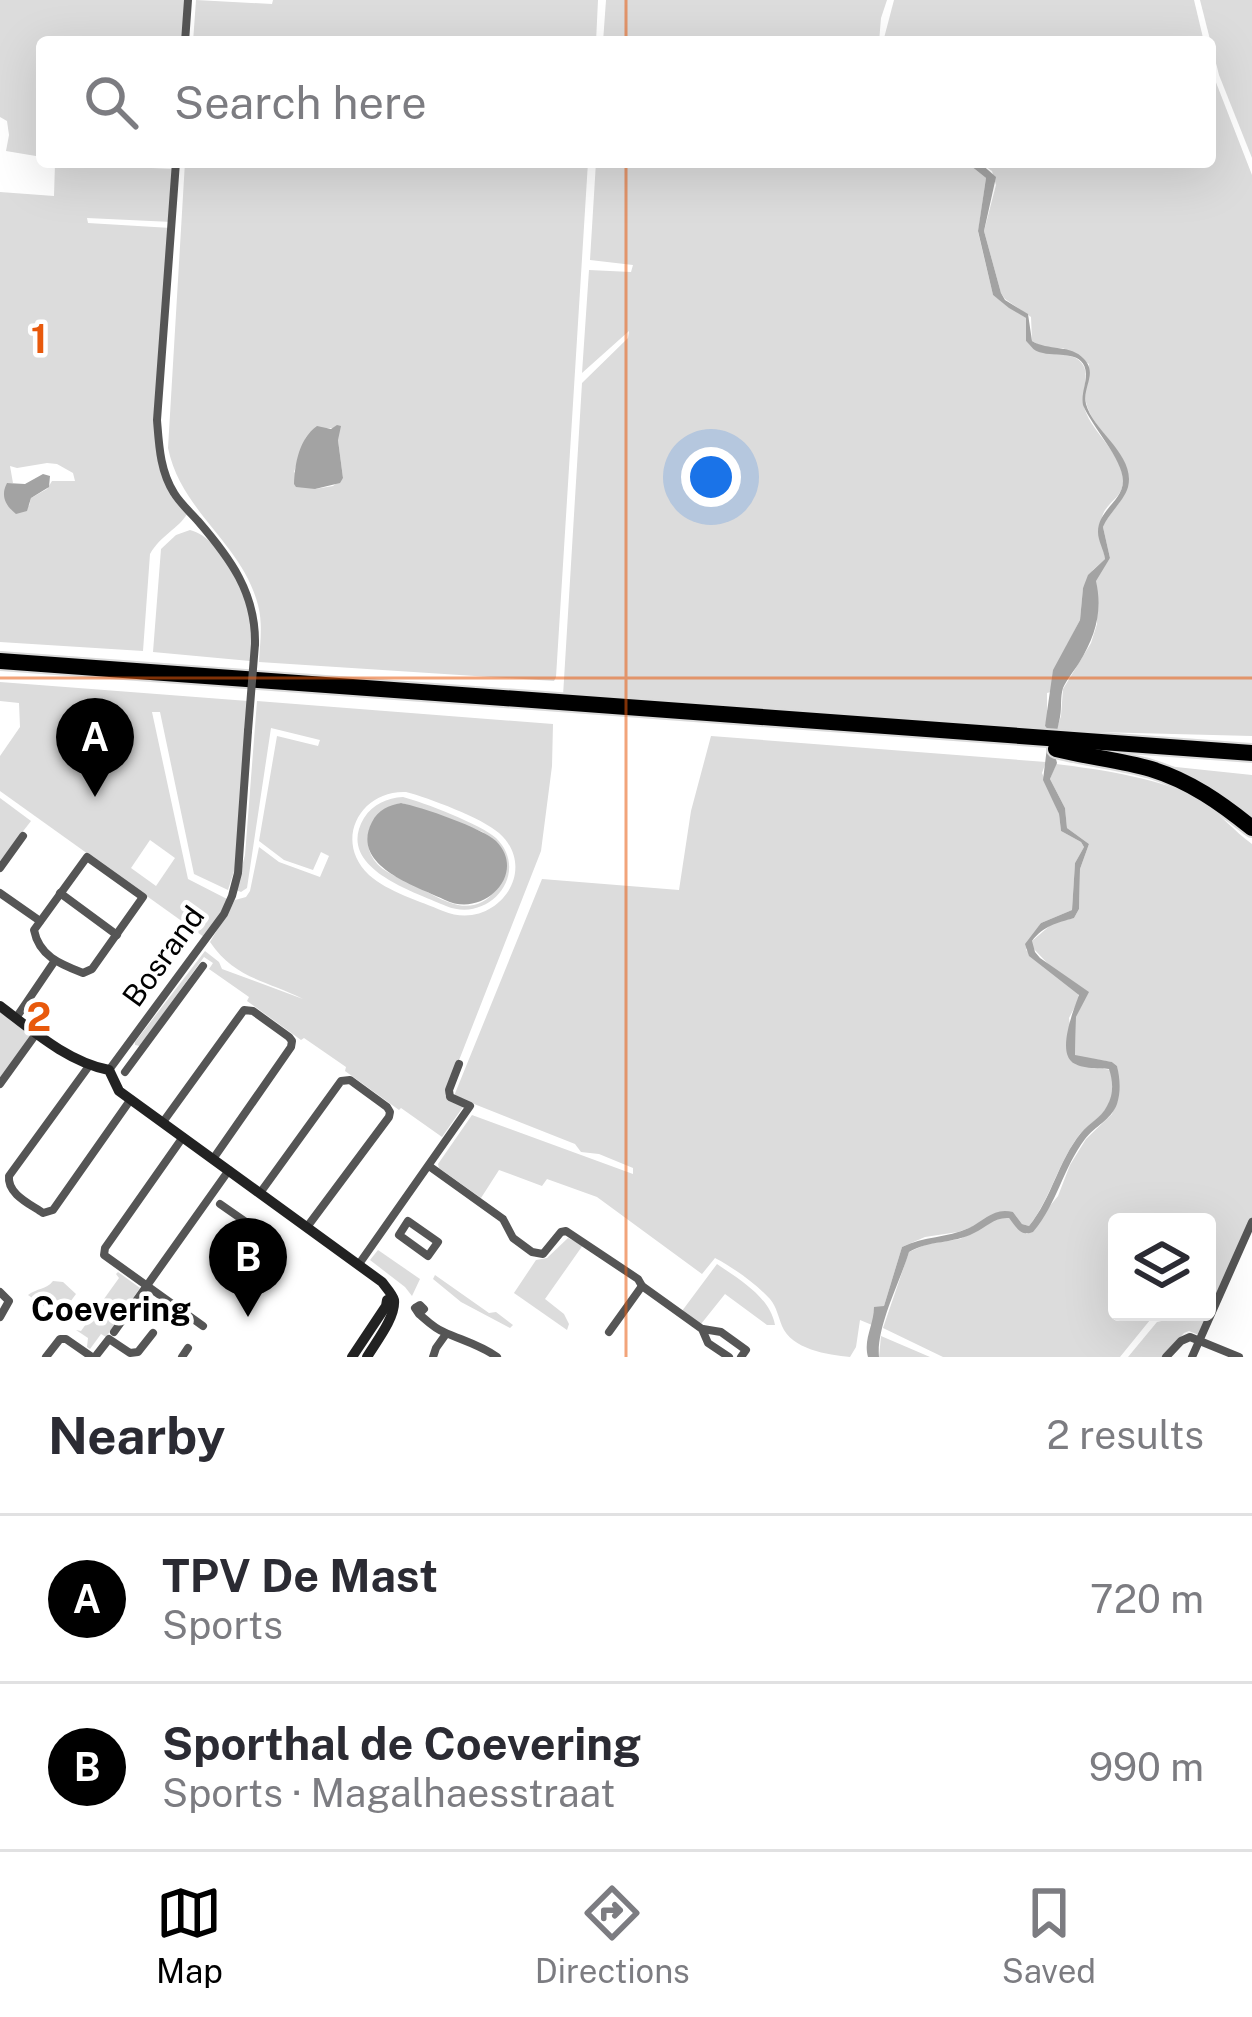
<!DOCTYPE html>
<meta charset="utf-8">
<style>
:root{--surface:#fff;--page:#f7f7f7;--text:#2b2b33;--muted:#7c7c81;--line:#e1e1e2;--accent:#000}
body{margin:0;font-family:"Public Sans",sans-serif;background:var(--page);color:var(--text)}
.controls{position:absolute;right:36px;bottom:36px;display:grid;overflow:hidden;border-radius:12px;box-shadow:0 12px 48px #0002}
.controls button{width:108px;height:108px;display:grid;place-items:center;padding:0;border:0;border-bottom:3px solid var(--line);background:var(--surface);color:var(--text);font:60px sans-serif}
.you{position:absolute;left:711px;top:477px;width:42px;height:42px;margin:-30px;border:9px solid #fff;border-radius:50%;background:#1a73e8;box-shadow:0 0 0 18px #1a73e833}
.badge{display:grid;place-items:center;width:78px;height:78px;border-radius:50%;background:var(--accent);color:#fff;font-size:39px;font-weight:700}
.pin{position:absolute;translate:-50% -99px;filter:drop-shadow(0 3px 6px #0008)}
.pin::after{content:'';position:absolute;top:63px;width:42px;height:36px;background:inherit;clip-path:polygon(0 0,100% 0,50% 100%)}
.list{margin:0;padding:0;list-style:none}
h2{display:flex;justify-content:space-between;align-items:center;height:156px;margin:0;padding:0 48px;font-size:51px}
h2 small{font-size:39px;font-weight:400;color:var(--muted)}
.list li{display:grid;grid-template-columns:78px 1fr auto;gap:36px;align-items:center;box-sizing:border-box;height:168px;padding:0 48px;border-top:3px solid var(--line)}
.list b{display:block;font-size:45px;white-space:nowrap}
.list p{margin:0;font-size:39px;white-space:nowrap;color:var(--muted)}
.list em{font-size:39px;font-style:normal;color:var(--muted)}
.icon{flex:none;width:66px;height:66px;fill:none;stroke:currentColor;stroke-width:2;stroke-linecap:round;stroke-linejoin:round}
.map{position:relative;flex:none;width:1252px;height:1357px;overflow:hidden}
.search{position:absolute;background:var(--surface);box-shadow:0 12px 48px #0002;left:36px;right:36px;top:36px;height:132px;display:flex;align-items:center;gap:30px;box-sizing:border-box;padding:0 42px;border-radius:12px;color:var(--muted);font-size:45px}
.sheet{height:492px;background:var(--surface)}
nav{display:flex;justify-content:space-around;align-items:center;box-sizing:border-box;height:168px;border-top:3px solid var(--line);background:var(--surface);font-size:33px;color:var(--muted)}
nav a{display:grid;justify-items:center;gap:6px}
nav .on{color:var(--accent)}
.map>svg:first-child{display:block}
.green{fill:#dcdcdc;fill-rule:evenodd}
.water{fill:#a3a3a3}
.lines{fill:none;stroke-linecap:round;stroke-linejoin:round}
.highway-casing{stroke:#dbdbdb;stroke-width:20}
.street{stroke:#555;stroke-width:8}
.secondary{stroke:#222;stroke-width:10}
.highway{stroke:#000;stroke-width:16}
.street-bridge{stroke:#555;stroke-width:8}
.grid{fill:none;stroke:#e8590c;stroke-width:3;stroke-opacity:0.55}
.labels{text-anchor:middle;dominant-baseline:central;stroke-width:9;stroke-linejoin:round;paint-order:stroke}
.street-label{font-size:30px;fill:#000;stroke:#fff}
.neighbourhood-label{font-size:33px;font-weight:bold;fill:#000;stroke:#fff}
.grid-label{font-size:39px;text-anchor:middle;font-weight:bold;fill:#e8590c;stroke:#fff;stroke-width:9;stroke-linejoin:round;paint-order:stroke}
</style>
<div class="map">
<svg width="1252" height="1357" viewBox="0 0 1252 1357">
<rect width="100%" height="100%" fill="#fff"/>
<g class="green">
<path d="M0,0H186L183,42H42V157L6,151L9,135L7,121L0,117Z"/>
<path d="M196,0L272,4L273,0H598L596,42H193Z"/>
<path d="M606,0H887L881,18L879,42H603Z"/>
<path d="M894,0H1194L1204,42H883Z"/>
<path d="M1200,0H1252V158L1219,75Z"/>
<path d="M1210,67L1252,175V736L1056,731L1061,716L1063,689L1091,643L1097,624L1096,578L1110,558L1103,527C1109,513 1124,501 1127,486C1134,453 1092,432 1086,402C1084,390 1087,376 1089,364L1063,348H1045L1032,341L1031,317L1005,299L1001,293L984,231L996,185L992,171L979,162H1210Z"/>
<path d="M185,162H342L360,165L400,162H588L556,677L554,681L259,662C260,643 263,624 258,605C242,543 181,512 168,448ZM326,428H334L338,440L343,478L333,486L315,489L294,472L306,437Z"/>
<path d="M596,162H966L986,178L978,232L993,295L1026,318V341C1046,363 1073,347 1083,365C1090,375 1080,395 1085,410C1093,434 1125,456 1123,483C1122,497 1108,502 1103,514C1097,530 1103,544 1105,559L1093,570L1083,588L1080,620L1053,672L1051,692L1047,693V710L1049,711L1045,726L1049,731L563,696L582,383L628,338L629,331L582,373L589,270L631,272L633,265L590,260Z"/>
<path d="M55,164L175,169L172,222L87,218L88,223L171,228L159,426L164,470L187,514C178,529 161,535 150,554L143,651L0,642V192L54,196ZM47,463L57,464L73,473L75,481H52L47,489L31,498L29,506L7,483H13L10,466L17,468Z"/>
<path d="M190,530C224,539 250,599 252,632C253,641 251,652 250,661L153,652L161,549L176,535Z"/>
<path d="M0,682L248,701L237,862L228,890L194,874L160,712H152L188,879L227,899L220,915L204,937L0,791V756L20,727L19,703L0,701ZM150,840L175,858L156,886L131,868Z"/>
<path d="M257,701L553,724L552,766L541,851L445,1096L458,1102L463,1107L442,1137L401,1108L399,1110L345,1071L346,1067L304,1038L301,1040L247,1001L249,997L209,969L213,963L204,957L140,1046L135,1045V1042L205,951L219,962L222,969L303,999C266,980 235,979 210,942L235,900L246,897L250,891L259,847L279,862L320,877L329,856L321,852L313,870L284,860L259,841L277,736L318,746L320,740L271,728L247,888L241,892L236,890L245,855ZM406,792C429,798 482,818 499,833C541,870 495,933 443,911C420,901 388,892 369,875C333,841 360,790 406,792Z"/>
<path d="M711,736L1046,762L1042,773L1059,814L1061,831L1081,842L1084,847L1075,863L1072,910L1041,923L1026,950L1078,992L1079,999L1069,1018L1075,1064L1111,1070C1113,1083 1114,1096 1107,1107C1100,1119 1088,1124 1080,1134C1058,1162 1051,1198 1029,1226L1022,1224L1013,1212L958,1232L925,1237L902,1247L884,1306L879,1308L872,1325L860,1320L856,1347L850,1357C828,1355 791,1349 782,1326C778,1316 777,1308 770,1299C755,1283 734,1268 715,1258L702,1274L597,1197L547,1179L542,1186L499,1170L481,1198L439,1168L438,1164L472,1115L633,1174V1168L599,1154L581,1152L575,1144L454,1096L542,879L679,890L691,811Z"/>
<path d="M1138,763L1252,775V825Z"/>
<path d="M1056,764C1097,769 1168,779 1202,801C1220,814 1234,831 1252,844V1220L1210,1313L1207,1312V1222H1117V1312H1174L1150,1320L1120,1357H943L883,1328L909,1252L927,1244L960,1239L1000,1217L1009,1218L1027,1234L1058,1196L1070,1165L1086,1139L1112,1114L1119,1091L1117,1066L1112,1062L1075,1056L1076,1017L1088,992L1050,966L1032,947V941L1053,923L1074,918L1079,909L1080,869L1089,844L1067,828L1065,808L1050,779Z"/>
<path d="M403,797C423,802 482,825 496,838C531,872 490,924 446,906C415,892 334,868 364,818C373,804 387,798 403,797ZM402,803L483,832L505,859C505,885 487,911 458,905C443,902 428,892 414,885C401,878 383,873 374,860C357,835 376,808 402,803Z"/>
<path d="M0,798L31,821L0,861Z"/>
<path d="M0,1011L29,1032L31,1037L0,1080Z"/>
<path d="M568,1238L583,1245L545,1299L564,1314L569,1324L567,1330L514,1293L536,1260L547,1258Z"/>
<path d="M378,1250L420,1279L412,1296L405,1287L370,1260Z"/>
<path d="M717,1264C740,1280 770,1297 775,1325H767L725,1294L701,1324L682,1311Z"/>
<path d="M118,1272L140,1288L106,1337L101,1334L90,1349L87,1347L88,1338L76,1330L81,1331L119,1278L116,1274Z"/>
<path d="M435,1275L489,1313L496,1312L513,1325L510,1328L461,1302L433,1279Z"/>
<path d="M53,1281L63,1282L76,1294L59,1317L28,1295C37,1288 46,1290 53,1281Z"/>
<path d="M1194,1314L1207,1318L1199,1335L1189,1331L1184,1333L1163,1357H1128L1157,1322Z"/>
<path d="M881,1336L930,1357H879Z"/>
</g>
<g class="water">
<path d="M966,162H979L996,177L984,231L1001,293L1005,300L1028,314L1032,341C1048,351 1071,344 1084,359C1098,374 1082,387 1086,404C1093,431 1136,455 1128,487C1124,501 1109,513 1103,527L1110,558L1096,581C1103,612 1095,637 1079,663C1074,671 1067,679 1063,688C1060,697 1062,707 1060,717C1057,733 1052,746 1057,763L1050,779L1065,808L1067,828L1089,844L1080,869L1079,909L1074,918C1057,923 1043,926 1032,941L1035,952L1040,958L1089,992L1076,1017L1075,1055L1112,1062L1117,1066C1120,1078 1121,1092 1117,1104C1111,1120 1095,1126 1085,1139C1063,1168 1057,1204 1033,1232C1021,1237 1016,1227 1009,1218C994,1217 987,1227 974,1233C953,1244 929,1240 909,1252C900,1282 876,1327 879,1357H868C863,1339 874,1325 874,1307L884,1306L902,1247C924,1236 947,1238 969,1228C985,1220 994,1207 1013,1212L1022,1224L1029,1226C1052,1198 1058,1161 1081,1133C1089,1123 1101,1118 1107,1106C1114,1094 1113,1081 1109,1069C1099,1068 1078,1069 1071,1061C1058,1048 1074,1009 1079,995L1029,956L1025,944L1041,923L1072,910L1075,863L1084,847L1081,842L1061,831L1059,814L1043,780L1049,731L1045,726L1053,670L1080,620L1083,588L1088,575L1105,559C1104,550 1098,541 1098,532C1098,510 1123,501 1123,481C1123,459 1092,427 1083,405C1081,394 1086,385 1086,374C1085,350 1059,357 1043,353C1033,351 1033,348 1026,341V318L1009,308L993,295L978,231L986,178Z"/>
<path d="M337,425L341,426L338,440L343,478L340,483L315,489L296,487L294,484C295,463 299,439 317,426L331,429Z"/>
<path d="M43,474L50,476L49,487L31,498L27,511L16,514C6,506 0,496 7,483L25,484Z"/>
<path d="M401,803C422,807 482,828 496,841C528,873 484,919 445,900C416,886 349,866 372,822C378,810 389,805 401,803Z"/>
</g>
<g class="lines">
<defs>
<g id="highway">
<path d="M0,661L1252,753"/>
<path d="M1056,749C1087,757 1120,760 1151,769C1190,781 1221,803 1252,828"/>
</g>
</defs>
<use href="#highway" class="highway-casing"/>
<g class="street">
<path d="M185,42L188,0"/>
<path d="M176,162L157,420C159,445 160,471 174,493C180,503 190,512 198,521C230,558 256,593 255,644"/>
<path d="M87,857L143,897L92,969L83,973C60,964 39,956 34,930Z"/>
<path d="M0,868L23,836"/>
<path d="M0,893L40,921"/>
<path d="M60,893L117,935"/>
<path d="M16,1018L54,962"/>
<path d="M89,1066L9,1176C7,1194 30,1204 43,1213L53,1210L131,1099"/>
<path d="M109,1070L224,914L232,896L238,873L248,731"/>
<path d="M125,1072L203,966"/>
<path d="M0,1084L36,1034"/>
<path d="M163,1122L244,1010L253,1011L289,1037L292,1041L291,1047L213,1159"/>
<path d="M183,1137L105,1248L104,1255L203,1326"/>
<path d="M429,1166L503,1219L513,1238L532,1252L543,1254L561,1232L566,1231L638,1279L642,1286L702,1329L708,1343L729,1357"/>
<path d="M260,1193L341,1081L350,1080L387,1107L390,1112L389,1117L307,1227"/>
<path d="M220,1204L253,1227"/>
<path d="M408,1221L438,1242L428,1256L399,1235Z"/>
<path d="M359,1264L470,1106L450,1097L449,1090L459,1064"/>
<path d="M0,1292L9,1301L0,1317"/>
<path d="M419,1314L415,1308L420,1305L424,1309L419,1314C426,1320 435,1329 444,1332C461,1340 481,1345 497,1357"/>
<path d="M703,1329L721,1332L746,1350L741,1357"/>
<path d="M114,1332L229,1170"/>
<path d="M609,1332L642,1286"/>
<path d="M46,1357L60,1339H66L92,1357"/>
<path d="M95,1357L109,1339L130,1353L138,1352L153,1333"/>
<path d="M182,1357L188,1348"/>
<path d="M433,1357L436,1348L446,1334"/>
<path d="M1166,1357L1181,1341L1190,1337L1239,1357"/>
<path d="M1192,1357L1252,1222"/>
</g>
<g class="secondary">
<path d="M0,1006C33,1031 68,1062 109,1070L119,1091L382,1282C385,1286 393,1295 394,1300C396,1317 376,1342 367,1357"/>
<path d="M352,1357L386,1306L387,1300"/>
</g>
<use href="#highway" class="highway"/>
<path class="street-bridge" d="M248,731L255,644"/>
</g>
<path class="grid" d="M626,0V42M626,162V1357M0,678H1252"/>
<g class="labels">
<g class="street-label">
<text transform="translate(163 956) rotate(-54)">Bosrand</text>
</g>
<g class="neighbourhood-label">
<text x="111" y="1309">Coevering</text>
</g>
</g>
<g class="grid-label">
<text x="39" y="353">1</text>
<text x="39" y="1031">2</text>
</g>
</svg>
<div class="controls">
<button><svg class="icon" aria-label="layers" viewBox="0 0 24 24"><path d="M12 4l9 5-9 5-9-5zM3 14l9 5 9-5"/></svg></button>
</div>
<div class="you"></div>
<div class="pin badge" style="left:95px;top:797px">A</div>
<div class="pin badge" style="left:248px;top:1317px">B</div>
<div class="search"><svg class="icon" aria-label="search" viewBox="0 0 24 24"><circle cx="10" cy="10" r="6"/><path d="M15 15l6 6"/></svg>Search here</div>
</div>
<section class="sheet">
<h2>Nearby<small>2 results</small></h2>
<ul class="list">
<li><span class="badge">A</span><div><b>TPV De Mast</b><p>Sports</p></div><em>720 m</em></li>
<li><span class="badge">B</span><div><b>Sporthal de Coevering</b><p>Sports · Magalhaesstraat</p></div><em>990 m</em></li>
</ul>
</section>
<nav>
<a class="on"><svg class="icon" aria-label="map" viewBox="0 0 24 24"><path d="M3 6l6-2 6 2 6-2v14l-6 2-6-2-6 2zM9 4v14M15 6v14"/></svg>Map</a>
<a><svg class="icon" aria-label="directions" viewBox="0 0 24 24"><path d="M12 3l9 9-9 9-9-9zM9 14v-3h6M13 9l2 2-2 2"/></svg>Directions</a>
<a><svg class="icon" aria-label="saved" viewBox="0 0 24 24"><path d="M7 4h10v16l-5-4-5 4z"/></svg>Saved</a>
</nav>
